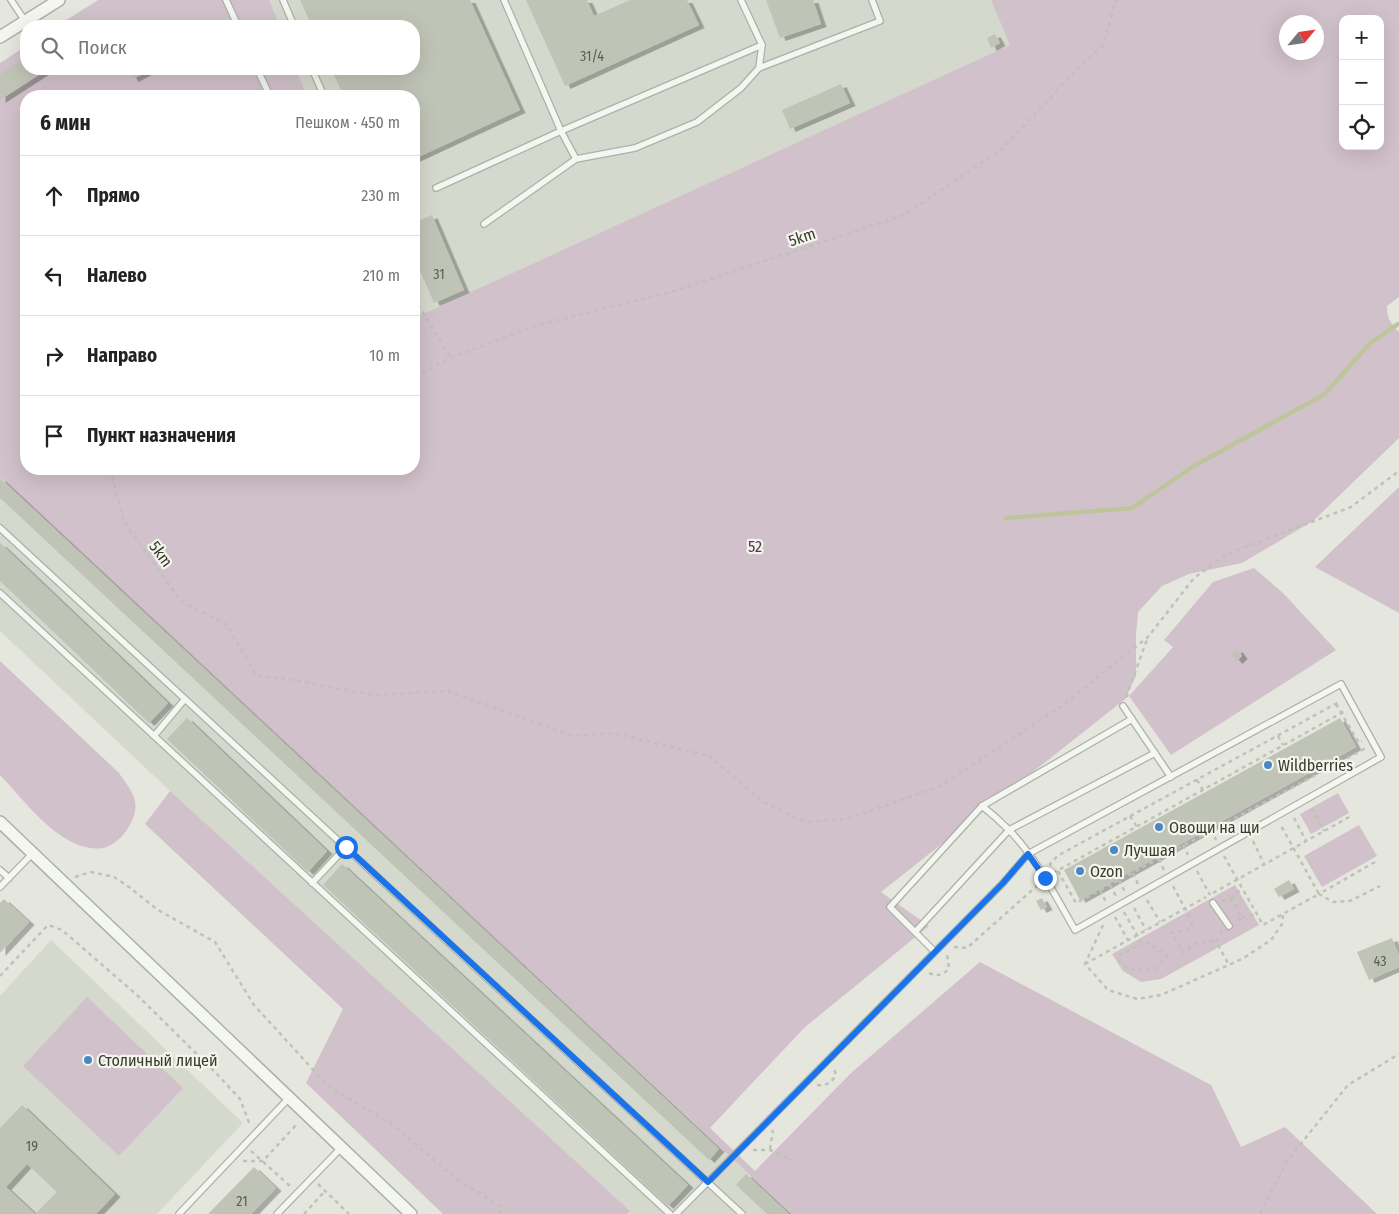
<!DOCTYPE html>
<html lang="ru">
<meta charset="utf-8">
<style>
:root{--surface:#fff;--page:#f2f2f2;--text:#222;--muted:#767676;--line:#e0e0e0}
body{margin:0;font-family:"Fira Sans Condensed",sans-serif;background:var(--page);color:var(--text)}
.controls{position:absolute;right:15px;top:15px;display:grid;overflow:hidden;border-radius:10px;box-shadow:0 5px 20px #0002}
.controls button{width:45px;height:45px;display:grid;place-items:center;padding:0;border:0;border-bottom:1px solid var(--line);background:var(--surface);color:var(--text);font:25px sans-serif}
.compass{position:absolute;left:1279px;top:15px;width:45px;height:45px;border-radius:50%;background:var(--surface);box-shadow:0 5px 20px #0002;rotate:61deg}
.stop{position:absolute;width:15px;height:15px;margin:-11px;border:4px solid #1a73e8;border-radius:50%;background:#fff}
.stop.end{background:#1a73e8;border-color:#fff;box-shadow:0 1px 5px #0008}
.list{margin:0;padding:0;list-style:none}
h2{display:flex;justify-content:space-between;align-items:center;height:65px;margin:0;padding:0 20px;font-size:21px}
h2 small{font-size:16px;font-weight:400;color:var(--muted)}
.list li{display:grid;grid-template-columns:32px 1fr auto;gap:15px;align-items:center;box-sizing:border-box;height:80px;padding:0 20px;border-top:1px solid var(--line)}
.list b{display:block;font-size:19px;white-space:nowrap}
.list em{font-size:16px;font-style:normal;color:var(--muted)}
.icon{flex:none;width:28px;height:28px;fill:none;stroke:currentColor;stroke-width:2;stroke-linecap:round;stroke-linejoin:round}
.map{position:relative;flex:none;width:1399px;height:1214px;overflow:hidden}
.search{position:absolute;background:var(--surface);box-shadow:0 5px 20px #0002;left:20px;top:20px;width:400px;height:55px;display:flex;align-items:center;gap:12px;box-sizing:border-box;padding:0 18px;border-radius:20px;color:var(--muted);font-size:19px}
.panel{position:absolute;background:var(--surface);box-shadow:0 5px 20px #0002;left:20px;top:90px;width:400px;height:385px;border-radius:20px}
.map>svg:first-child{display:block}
.built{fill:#d5d9cd}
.green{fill:#d1c1ca;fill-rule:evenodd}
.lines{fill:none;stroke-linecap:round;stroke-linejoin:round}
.stream{stroke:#bec59c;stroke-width:4.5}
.building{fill:#c0c4b7;filter:url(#shadow)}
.lane-casing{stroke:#adb1a5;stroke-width:8}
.street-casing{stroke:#adb1a5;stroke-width:14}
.path{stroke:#bfc2b9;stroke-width:2.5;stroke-dasharray:4 4;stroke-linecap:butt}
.lane{stroke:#f4f6f1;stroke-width:5.5}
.street{stroke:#f4f6f1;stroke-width:11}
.route{stroke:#1a73e8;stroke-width:6}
.poi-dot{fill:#4b87c5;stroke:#f3f5ee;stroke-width:2}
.labels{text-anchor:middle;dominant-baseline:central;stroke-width:4.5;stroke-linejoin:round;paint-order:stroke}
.number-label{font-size:14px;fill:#595f4c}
.street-label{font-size:16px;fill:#373d29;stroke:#f3f5ee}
.park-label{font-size:16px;fill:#583749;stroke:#f3f5ee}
.poi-label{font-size:16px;fill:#373d29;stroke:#f3f5ee;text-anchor:start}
</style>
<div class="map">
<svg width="1399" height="1214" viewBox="0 0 1399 1214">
<defs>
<filter id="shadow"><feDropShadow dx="5.5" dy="3" stdDeviation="0" flood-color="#0004"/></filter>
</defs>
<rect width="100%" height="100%" fill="#e5e7df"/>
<g class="built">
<path d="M269,0H991L1011,45L414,318V96H307L296,69H414V26H280Z"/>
<path d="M0,477L792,1214H629L170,791L0,631Z"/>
<path d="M51,940L243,1123L157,1214H0V996Z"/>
</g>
<g class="green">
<path d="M98,0H269L280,26H57Z"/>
<path d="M991,0H1399V297L1387,306C1386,316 1391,325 1399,332V438L1313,521L1242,563L1189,574L1162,586L1138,612L1136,635V676L1128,693L1129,696L1173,647L1164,640L1213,582L1254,568L1284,594L1336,650L1171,755L1129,696L881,892L929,926L804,1028L710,1128L755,1171L851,1073L980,962L1211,1085L1241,1147L1285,1127L1377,1214H792L0,477V63L26,46V69H296L307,96H26V469H414V318L1010,45ZM1343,19H1380V146H1343ZM1286,22H1316V52H1286Z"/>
<path d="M1399,487V613L1315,567Z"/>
<path d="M0,661L119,773C125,782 133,791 135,802C138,818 123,840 109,846C99,851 86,848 76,844C46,831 22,798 0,775Z"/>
<path d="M170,791L630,1211L627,1214H443L306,1083L343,1009L145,824Z"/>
<path d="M1338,793L1349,813L1311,834L1300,814Z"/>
<path d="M1359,825L1377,856L1322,887L1304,856Z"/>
<path d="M1235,885L1259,925L1161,979L1141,982L1123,971L1112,954Z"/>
<path d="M87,997L183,1088L119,1156L23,1066Z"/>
</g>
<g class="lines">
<path class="stream" d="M1006,518L1132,508L1194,466L1325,394L1369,344L1398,324"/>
</g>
<g class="building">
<path d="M300,0H470L520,110L414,159V96H344L331,69H414V26H312Z"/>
<path d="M526,0H587L594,16L630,0H687L699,25L565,86Z"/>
<path d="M766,0H813L821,24L780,38Z"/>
<path d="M995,34L1000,43L991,48L987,38Z"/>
<path d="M26,57V69H48L0,100V74Z"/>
<path d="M127,69H152L133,79Z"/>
<path d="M841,84L850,103L790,129L782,110Z"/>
<path d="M432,215L464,290L434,303L414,257V223Z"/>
<path d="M0,478L719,1149L709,1160L0,498Z"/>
<path d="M0,543L168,703L149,723L0,581Z"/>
<path d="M1237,649L1242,656L1237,661L1231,654Z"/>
<path d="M187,718L327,851L308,872L167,739Z"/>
<path d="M1340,718L1356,747L1080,900L1064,870Z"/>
<path d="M342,864L688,1185L668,1206L323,885Z"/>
<path d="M1289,880L1294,889L1279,897L1274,889Z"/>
<path d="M1042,898L1047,907L1041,910L1036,901Z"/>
<path d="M4,899L29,922L0,953V903Z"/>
<path d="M1392,938L1399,956V967L1369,980L1357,952Z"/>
<path d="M22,1105L115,1194L96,1214H35L57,1192L27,1164L6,1187L35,1214H0V1128Z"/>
<path d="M254,1167L276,1188L251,1214H208Z"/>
<path d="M746,1174L789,1214H767L736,1185Z"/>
</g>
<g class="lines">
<defs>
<g id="lane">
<path d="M11,0L25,21"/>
<path d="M226,0L238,26"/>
<path d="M283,0L294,26"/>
<path d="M759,68L880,21L872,0"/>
<path d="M257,69L270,96"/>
<path d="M312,69L324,96"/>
<path d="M576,159L561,131L762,45L741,0"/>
<path d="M436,188L561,131L504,0"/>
<path d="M484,224L576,159L635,148L697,122L741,88L759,68L762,45"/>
<path d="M0,528L742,1214"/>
<path d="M0,593L670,1214"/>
<path d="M1123,706L1171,777"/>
<path d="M154,736L185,699"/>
<path d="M982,806L1132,719"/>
<path d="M0,870L9,878"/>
<path d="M312,883L346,847"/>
<path d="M0,887L33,853"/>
<path d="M1213,903L1229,926"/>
<path d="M916,931L1009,830L1155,753"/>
<path d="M179,1214L289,1098"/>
<path d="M277,1214L341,1148"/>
<path d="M676,1214L1003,883L1028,854L1341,684L1381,757L1075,930C1056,897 1036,857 1008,829C1000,821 991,813 982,806L890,907L935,952"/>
</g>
<g id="street">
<path d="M0,37L59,0"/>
<path d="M0,822L411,1214"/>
</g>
</defs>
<use href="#lane" class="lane-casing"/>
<use href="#street" class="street-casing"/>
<g class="path">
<path d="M414,298L451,358"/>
<path d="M414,374L422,373L451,358L534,326L671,292L904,215L1002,149L1081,65L1103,45L1116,0"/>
<path d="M110,469L124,522L181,601L227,625L256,676L287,679L374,695L448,691L573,736L613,733L709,756L762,801L805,822L846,819L939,787L1063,705L1148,637L1194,578L1227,554L1351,507L1399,471"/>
<path d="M1126,697L1148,637"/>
<path d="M1336,704L1359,743L1362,741"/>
<path d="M1278,736L1283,745"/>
<path d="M1197,780L1203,790"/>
<path d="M1312,808L1324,831"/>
<path d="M1130,816L1137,827"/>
<path d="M1294,818L1306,841"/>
<path d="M1211,830L1216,840"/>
<path d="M1253,841L1264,864"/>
<path d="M1183,845L1188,855"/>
<path d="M1224,856L1263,925L1319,894L1280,824"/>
<path d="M1159,859L1164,870"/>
<path d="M1375,862L1319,894L1333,902L1350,901L1380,886"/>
<path d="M1050,866L1051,862L1059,855L1339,702"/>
<path d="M1058,871L1076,903L1366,748"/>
<path d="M1197,871L1210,895"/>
<path d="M1053,873L1345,711"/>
<path d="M1133,873L1138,884"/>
<path d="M75,877L91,872L114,877L129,887L158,910L215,942L254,1005L328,1086L393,1125L455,1178L500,1206V1214"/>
<path d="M1119,880L1125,892"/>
<path d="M1110,885L1116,896"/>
<path d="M1173,886L1192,922L1191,927L1186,930L1171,933L1184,953L1194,944L1216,941"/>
<path d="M1100,890L1106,902"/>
<path d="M1213,893L1351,816"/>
<path d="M1231,899L1242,888"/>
<path d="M1147,900L1160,922"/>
<path d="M1222,901L1231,899L1242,918L1237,921"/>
<path d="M1134,908L1146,930"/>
<path d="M1124,912L1142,944L1149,943L1167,956L1157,968C1142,970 1131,973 1120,963L1119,955L1142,944"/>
<path d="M1115,917L1128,940"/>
<path d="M1242,918L1257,913"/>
<path d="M1103,925L1085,964L1108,990L1137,999L1161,995L1242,959L1271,940L1282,924L1283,914"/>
<path d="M1222,931L1216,941L1229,965"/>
<path d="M954,947L967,948L1039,884"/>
<path d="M1085,964L1206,897"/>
<path d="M929,973C937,977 942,975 949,969L947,953"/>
<path d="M0,976L48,925L62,930L137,995L216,1073L240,1099L250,1125"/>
<path d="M817,1085C826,1086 831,1083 836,1075L834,1069"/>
<path d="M770,1149L773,1130"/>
<path d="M753,1150H770L792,1160"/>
<path d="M251,1151L290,1186"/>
<path d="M243,1161H263L298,1123"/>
<path d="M318,1184L349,1214"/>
<path d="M304,1214L325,1191"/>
<path d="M1260,1214L1287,1161L1348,1085L1399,1054"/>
</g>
<use href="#lane" class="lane"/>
<use href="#street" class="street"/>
</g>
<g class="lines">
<path class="route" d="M346,847L708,1182L1003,883L1028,854L1045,878"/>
</g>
<g class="poi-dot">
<circle cx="1268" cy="765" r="5"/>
<circle cx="1159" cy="827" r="5"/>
<circle cx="1114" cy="850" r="5"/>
<circle cx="1080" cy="871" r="5"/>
<circle cx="88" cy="1060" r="5"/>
</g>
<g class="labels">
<g class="number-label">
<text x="592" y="56">31/4</text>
<text x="439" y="274">31</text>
<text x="1380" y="961">43</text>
<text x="32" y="1146">19</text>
<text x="242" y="1201">21</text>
</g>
<g class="street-label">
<text transform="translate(802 237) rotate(-18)">5km</text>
<text transform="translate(161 554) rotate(54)">5km</text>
</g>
<g class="park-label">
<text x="755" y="546">52</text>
</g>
<g class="poi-label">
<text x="1278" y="765">Wildberries</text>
<text x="1169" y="827">Овощи на щи</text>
<text x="1124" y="850">Лучшая</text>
<text x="1090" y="871">Ozon</text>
<text x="98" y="1060">Столичный лицей</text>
</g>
</g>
</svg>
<div class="controls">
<button>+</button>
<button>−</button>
<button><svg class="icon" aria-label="locate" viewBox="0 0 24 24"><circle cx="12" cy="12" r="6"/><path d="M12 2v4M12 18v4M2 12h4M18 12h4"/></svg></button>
</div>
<svg class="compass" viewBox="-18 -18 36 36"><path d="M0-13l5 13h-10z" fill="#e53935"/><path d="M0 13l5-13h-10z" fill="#767676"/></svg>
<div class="stop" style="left:346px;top:847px"></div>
<div class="stop end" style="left:1045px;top:878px"></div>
<div class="search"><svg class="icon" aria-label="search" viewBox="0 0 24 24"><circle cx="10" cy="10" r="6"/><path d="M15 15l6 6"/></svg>Поиск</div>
<section class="panel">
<h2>6 мин<small>Пешком · 450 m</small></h2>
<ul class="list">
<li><svg class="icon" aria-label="ahead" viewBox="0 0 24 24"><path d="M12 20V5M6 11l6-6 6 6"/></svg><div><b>Прямо</b></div><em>230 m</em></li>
<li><svg class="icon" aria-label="left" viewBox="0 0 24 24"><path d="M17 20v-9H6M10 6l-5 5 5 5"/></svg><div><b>Налево</b></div><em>210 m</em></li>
<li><svg class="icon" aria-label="right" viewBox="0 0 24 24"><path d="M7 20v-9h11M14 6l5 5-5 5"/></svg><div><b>Направо</b></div><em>10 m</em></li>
<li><svg class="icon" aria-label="arrive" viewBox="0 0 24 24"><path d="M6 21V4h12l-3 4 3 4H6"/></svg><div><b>Пункт назначения</b></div></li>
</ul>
</section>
</div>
